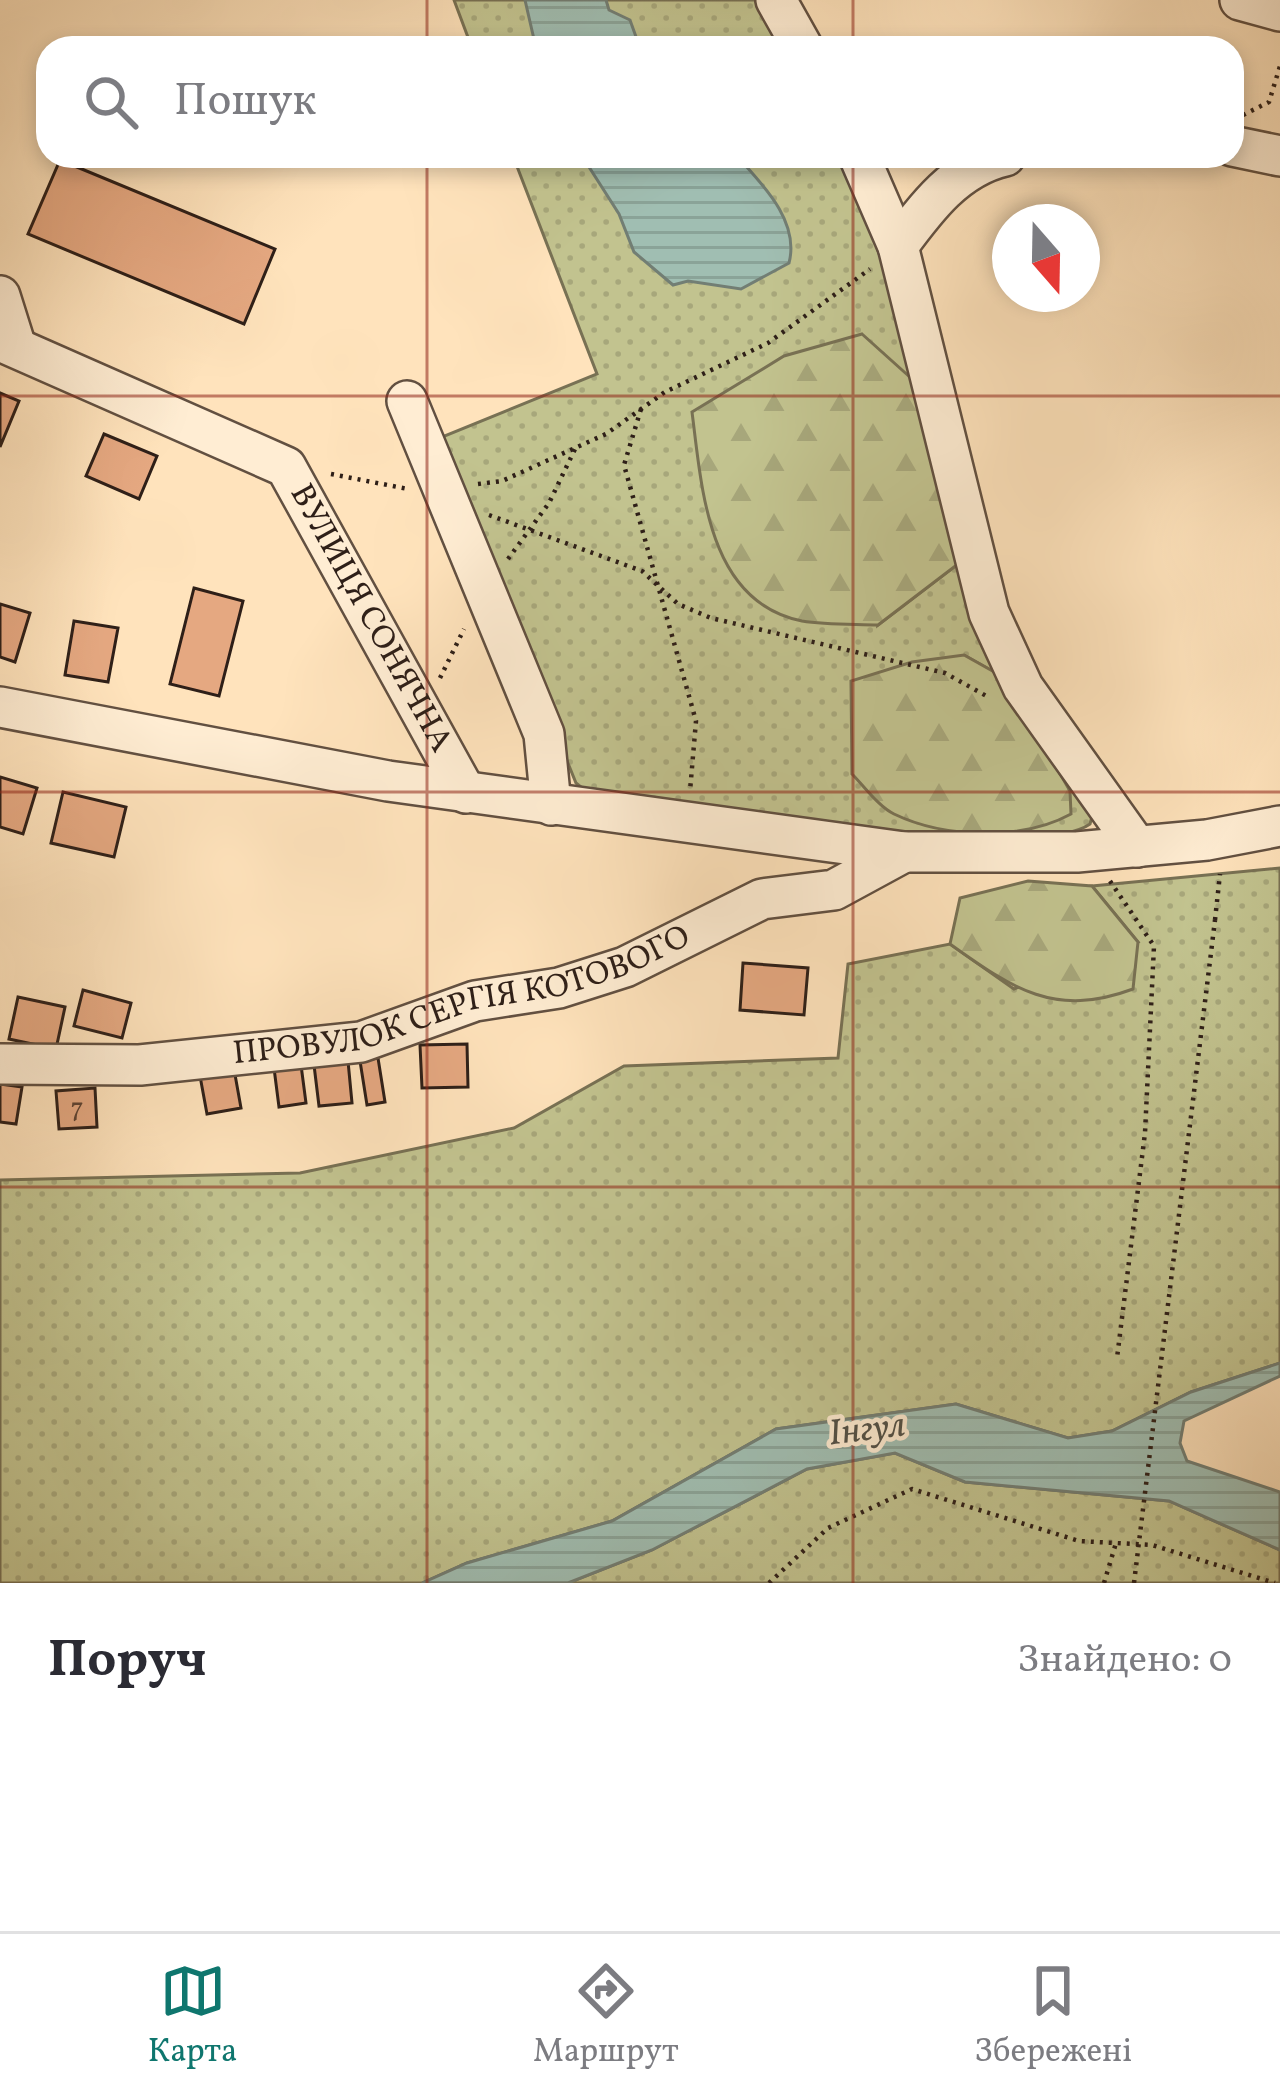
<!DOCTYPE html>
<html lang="uk">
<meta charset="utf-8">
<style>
:root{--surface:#fff;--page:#f7f7f7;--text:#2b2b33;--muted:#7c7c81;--line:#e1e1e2;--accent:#0f766e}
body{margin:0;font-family:Vollkorn,serif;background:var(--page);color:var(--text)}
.compass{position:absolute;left:992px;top:204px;width:108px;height:108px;border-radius:50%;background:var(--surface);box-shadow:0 6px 18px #0003;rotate:160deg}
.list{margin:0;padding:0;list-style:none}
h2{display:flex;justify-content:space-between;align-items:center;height:156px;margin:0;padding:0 48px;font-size:51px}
h2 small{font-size:39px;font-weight:400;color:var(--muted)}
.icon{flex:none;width:66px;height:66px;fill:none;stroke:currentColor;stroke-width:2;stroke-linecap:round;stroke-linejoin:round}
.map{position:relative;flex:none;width:1280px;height:1583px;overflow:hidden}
.search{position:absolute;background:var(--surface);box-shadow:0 6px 18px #0003;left:36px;right:36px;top:36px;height:132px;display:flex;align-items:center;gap:30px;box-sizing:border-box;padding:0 42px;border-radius:36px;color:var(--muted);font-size:45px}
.sheet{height:348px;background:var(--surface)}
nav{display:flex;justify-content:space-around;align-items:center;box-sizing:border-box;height:168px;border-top:3px solid var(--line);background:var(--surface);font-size:33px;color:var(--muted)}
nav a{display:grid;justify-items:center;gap:6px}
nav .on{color:var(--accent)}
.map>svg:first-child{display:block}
.grass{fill:url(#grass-dots);stroke:#787154;stroke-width:3}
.forest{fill:url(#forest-firs);stroke:#787154;stroke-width:3}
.water{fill:url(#water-rules);stroke:#727e74;stroke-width:3}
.building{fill:#e5a881;stroke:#2e1f18;stroke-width:3}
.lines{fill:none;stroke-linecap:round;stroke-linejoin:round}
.minor-casing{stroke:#625041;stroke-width:44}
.path{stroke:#2e1f18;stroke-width:4.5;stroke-dasharray:3 6;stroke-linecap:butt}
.minor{stroke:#ffedd3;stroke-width:39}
.path-bridge{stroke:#2e1f18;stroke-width:4.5;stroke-dasharray:3 6;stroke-linecap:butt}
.grid{fill:none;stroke:#8f2418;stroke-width:3;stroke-opacity:0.55}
.labels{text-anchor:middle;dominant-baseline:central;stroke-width:9;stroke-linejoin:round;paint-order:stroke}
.number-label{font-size:27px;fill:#5c4132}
.street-label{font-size:33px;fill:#2e1f18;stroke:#ffedd3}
.water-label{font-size:36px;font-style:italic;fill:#504f46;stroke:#ffedd3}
</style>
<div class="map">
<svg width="1280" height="1583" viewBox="0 0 1280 1583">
<defs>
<pattern id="grass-dots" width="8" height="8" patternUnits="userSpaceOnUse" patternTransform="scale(3)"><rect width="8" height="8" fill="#c2c38f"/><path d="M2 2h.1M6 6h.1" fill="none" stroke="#a7a77b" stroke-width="1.8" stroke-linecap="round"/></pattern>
<pattern id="forest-firs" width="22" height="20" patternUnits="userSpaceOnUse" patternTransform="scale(3)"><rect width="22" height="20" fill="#c2c38f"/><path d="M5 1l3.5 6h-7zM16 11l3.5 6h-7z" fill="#a7a77b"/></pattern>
<pattern id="water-rules" width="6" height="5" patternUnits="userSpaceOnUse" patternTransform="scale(3)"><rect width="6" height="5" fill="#a0beb2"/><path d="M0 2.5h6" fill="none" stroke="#8aa398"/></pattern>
</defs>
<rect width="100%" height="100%" fill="#ffe3bc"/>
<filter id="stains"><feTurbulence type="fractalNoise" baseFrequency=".00167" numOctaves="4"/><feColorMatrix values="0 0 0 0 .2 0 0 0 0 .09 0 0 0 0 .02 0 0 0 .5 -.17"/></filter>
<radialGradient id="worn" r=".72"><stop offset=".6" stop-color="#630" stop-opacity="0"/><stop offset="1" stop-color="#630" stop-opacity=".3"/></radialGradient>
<g class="grass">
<path d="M454,0H755L783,48H472Z"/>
<path d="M513,156H847L887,248L912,379L878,625L958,564L1005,678L964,655L1070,791L1051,765L1035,726L1093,813L1090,824C1035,864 681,810 597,800L576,783L437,439L597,374Z"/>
<path d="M1280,868V1363L1191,1392L1112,1431L1068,1438L956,1404L776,1429L612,1521L467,1563L422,1583H0V1180L300,1173L514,1128L624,1066L838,1058L848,964L950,944L1014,989L1138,942L1092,886Z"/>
<path d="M895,1453L965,1482L1169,1501L1280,1550V1583H568L652,1550L807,1469Z"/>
</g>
<g class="forest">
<path d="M862,334L912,379L958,564L878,625C854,624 826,625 802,621C707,602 702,488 692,412L784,356Z"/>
<path d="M964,655L1005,678L1070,791L1071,814C1022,841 944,838 894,814C879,807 864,786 852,774L851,681L912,662Z"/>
<path d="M1028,881L1092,886L1138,942L1133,989C1055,1018 1013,989 950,944L960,898Z"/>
</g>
<g class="water">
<path d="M525,0H606L609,10L630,20L640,48H536Z"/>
<path d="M582,156H737C762,184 800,221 789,263L741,289L688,281L673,285L634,252L619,214Z"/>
<path d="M1280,1363V1376L1184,1421L1180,1443L1187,1461L1280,1492V1550L1169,1501L965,1482L895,1453L807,1469L652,1550L568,1583H422L467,1563L612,1521L776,1429L956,1404L1068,1438L1112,1431L1191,1392Z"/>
</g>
<g class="building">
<path d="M60,160L275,249L244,324L28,234Z"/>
<path d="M0,393L19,401L0,447Z"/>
<path d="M104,434L157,456L139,499L86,476Z"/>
<path d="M194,588L243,601L219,696L170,684Z"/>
<path d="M0,604L30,613L15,662L0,657Z"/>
<path d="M74,621L118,628L108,682L65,675Z"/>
<path d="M0,777L37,788L23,834L0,827Z"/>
<path d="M63,792L126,807L114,857L51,843Z"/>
<path d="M743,963L808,968L804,1015L740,1010Z"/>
<path d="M83,990L131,1003L122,1038L74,1026Z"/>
<path d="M18,997L65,1007L56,1049L9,1039Z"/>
<path d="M467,1044L468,1087L422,1088L420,1045Z"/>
<path d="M378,1058L385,1102L367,1105L360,1061Z"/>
<path d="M348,1061L352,1103L319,1106L314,1065Z"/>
<path d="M301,1065L306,1103L279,1107L274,1068Z"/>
<path d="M234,1069L241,1108L207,1114L200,1076Z"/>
<path d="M0,1084L22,1087L16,1124L0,1122Z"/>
<path d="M95,1088L97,1127L59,1129L56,1091Z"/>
</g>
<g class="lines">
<defs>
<g id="minor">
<path d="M776,0L803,48"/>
<path d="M1240,0L1280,11"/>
<path d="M1232,146L1280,156"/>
<path d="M859,156L898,246L989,613L1023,687L1137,847"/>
<path d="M898,246C926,208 956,167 1005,156"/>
<path d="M0,296L16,347"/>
<path id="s1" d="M0,341L286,467L466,793"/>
<path d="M407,401L544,734L551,805"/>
<path d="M0,707L388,781L904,852H1077L1207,840L1280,826"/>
<path id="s2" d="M0,1064L140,1065L361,1042L475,1001L559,988L625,967L762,899L834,890L904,852"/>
</g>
</defs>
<use href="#minor" class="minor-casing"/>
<g class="path">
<path d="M1243,115L1269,102L1280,66"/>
<path d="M641,409L624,465L696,721L690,791"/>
<path d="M331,474L408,489"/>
<path d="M478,484L502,481L606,434L665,392L768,343L870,269"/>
<path d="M489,515L642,571L678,604L711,618L945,673L990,698"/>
<path d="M508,559L549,503L576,447"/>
<path d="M440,678L464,629"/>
<path d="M1110,881L1154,946L1145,1133L1117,1358"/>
<path d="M1215,920L1220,874"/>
<path d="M769,1583L828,1528L912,1489L1079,1541L1152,1545L1275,1583"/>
<path d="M1104,1583L1116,1543"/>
</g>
<use href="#minor" class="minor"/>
<path class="path-bridge" d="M1134,1583L1215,920"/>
</g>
<path class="grid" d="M427,0V48M853,0V48M427,156V1583M853,156V1583M0,396H1280M0,792H1280M0,1187H1280"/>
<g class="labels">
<g class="number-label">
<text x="77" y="1109">7</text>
</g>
<g class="street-label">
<text stroke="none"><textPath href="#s1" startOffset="486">ВУЛИЦЯ СОНЯЧНА</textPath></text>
<text stroke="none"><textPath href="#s2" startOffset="471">ПРОВУЛОК СЕРГІЯ КОТОВОГО</textPath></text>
</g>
<g class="water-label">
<text transform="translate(867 1431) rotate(-7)">Інгул</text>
</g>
</g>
<rect width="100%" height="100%" filter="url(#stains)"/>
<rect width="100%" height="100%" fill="url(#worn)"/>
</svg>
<svg class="compass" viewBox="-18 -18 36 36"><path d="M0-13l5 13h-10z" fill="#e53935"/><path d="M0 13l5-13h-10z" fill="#7c7c81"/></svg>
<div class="search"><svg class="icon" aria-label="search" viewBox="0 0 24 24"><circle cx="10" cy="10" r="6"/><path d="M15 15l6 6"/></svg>Пошук</div>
</div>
<section class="sheet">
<h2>Поруч<small>Знайдено: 0</small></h2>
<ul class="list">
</ul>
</section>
<nav>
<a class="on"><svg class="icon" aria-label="map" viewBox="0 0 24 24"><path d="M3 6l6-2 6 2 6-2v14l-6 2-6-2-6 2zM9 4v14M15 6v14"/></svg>Карта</a>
<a><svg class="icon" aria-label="directions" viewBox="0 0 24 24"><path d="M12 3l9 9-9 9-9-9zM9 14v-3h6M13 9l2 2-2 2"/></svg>Маршрут</a>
<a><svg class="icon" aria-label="saved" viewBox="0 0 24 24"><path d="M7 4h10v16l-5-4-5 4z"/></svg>Збережені</a>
</nav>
